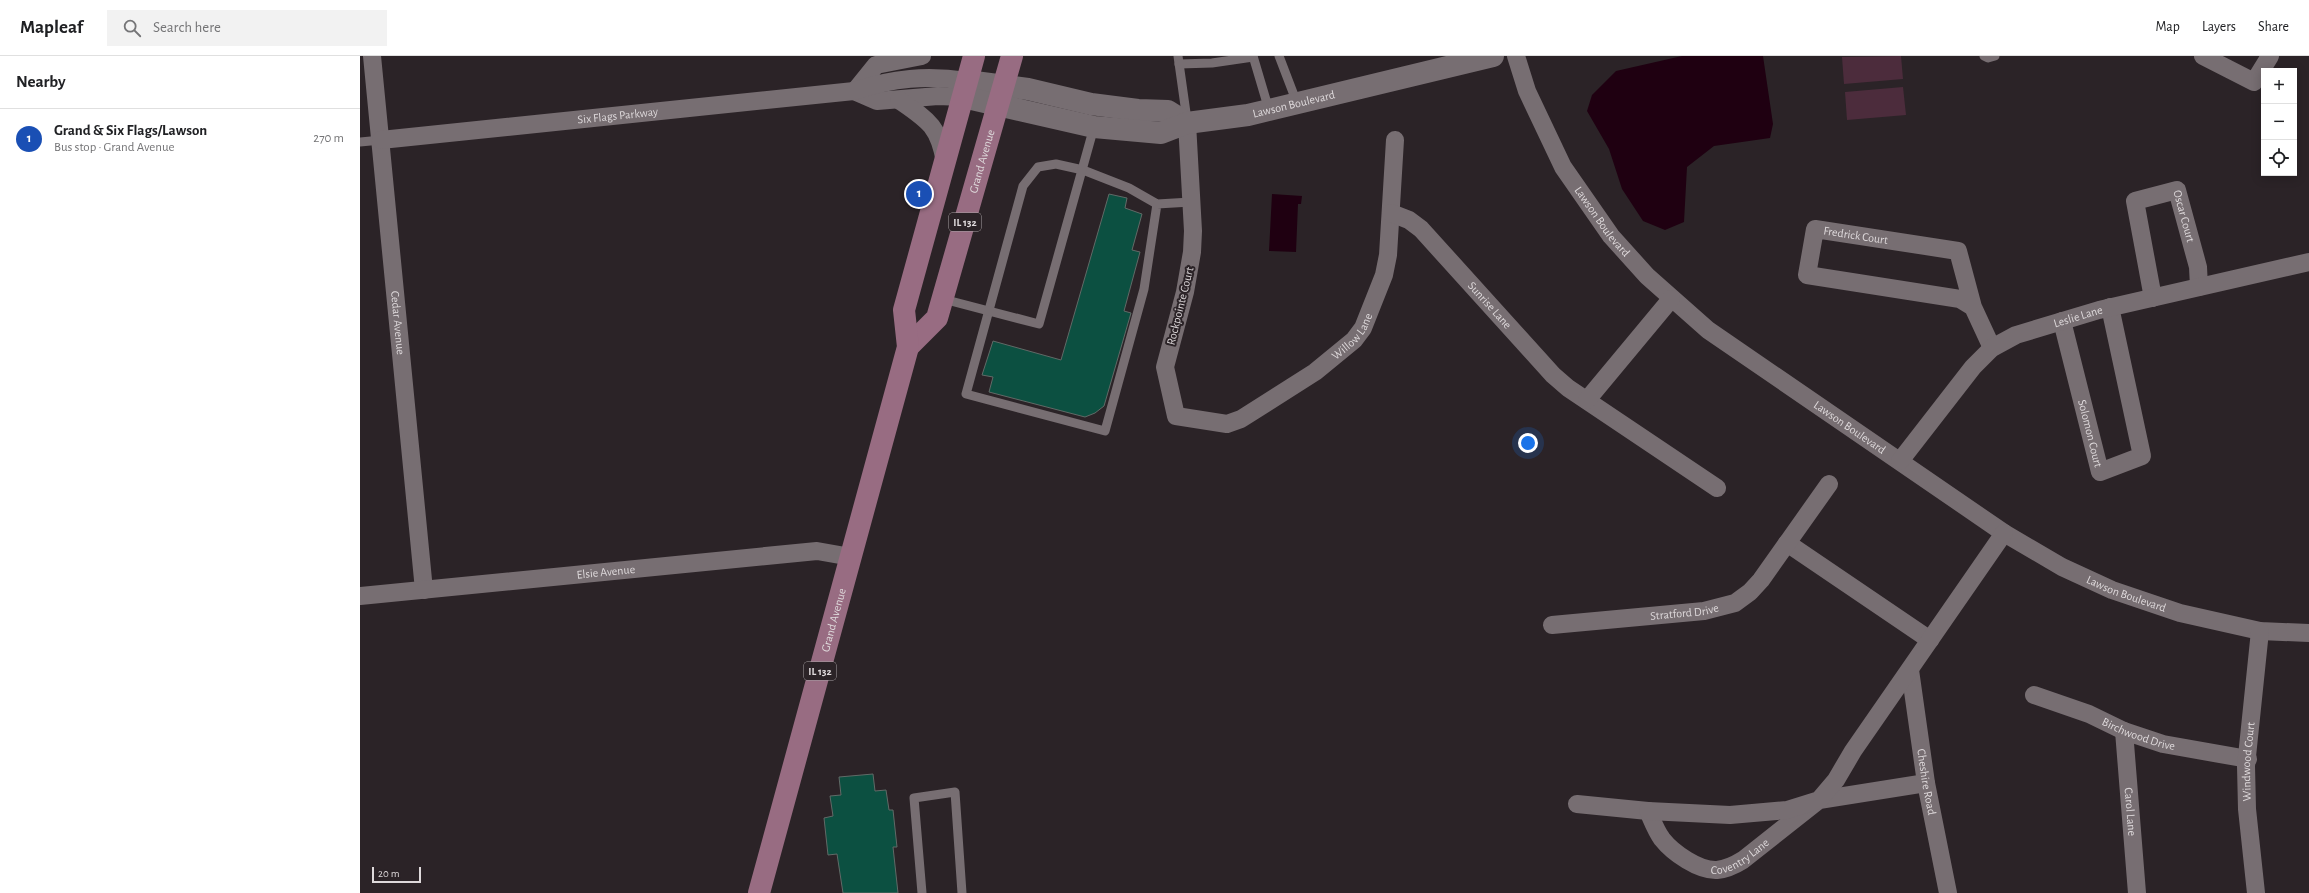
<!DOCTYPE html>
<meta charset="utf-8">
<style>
:root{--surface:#fff;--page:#f2f2f2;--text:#202124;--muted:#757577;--line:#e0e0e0;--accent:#227263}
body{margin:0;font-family:"Alegreya Sans",sans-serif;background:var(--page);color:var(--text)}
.controls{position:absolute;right:12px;top:12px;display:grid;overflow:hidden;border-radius:0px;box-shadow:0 2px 10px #0003}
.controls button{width:36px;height:36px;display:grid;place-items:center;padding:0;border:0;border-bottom:1px solid var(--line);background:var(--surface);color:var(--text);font:20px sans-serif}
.scale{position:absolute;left:12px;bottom:10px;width:49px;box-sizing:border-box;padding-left:4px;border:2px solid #ded9db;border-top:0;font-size:11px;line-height:14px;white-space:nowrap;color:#ded9db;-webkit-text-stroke:3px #2b2327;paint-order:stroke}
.you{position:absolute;left:1168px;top:387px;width:14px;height:14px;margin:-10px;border:3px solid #fff;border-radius:50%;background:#1a73e8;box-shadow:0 0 0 6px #1a73e833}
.badge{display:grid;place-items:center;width:26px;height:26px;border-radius:50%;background:var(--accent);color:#fff;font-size:13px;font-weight:700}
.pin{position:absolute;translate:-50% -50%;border:2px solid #fff;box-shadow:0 1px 4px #0006}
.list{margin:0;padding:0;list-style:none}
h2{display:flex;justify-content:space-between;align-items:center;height:52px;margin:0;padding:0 16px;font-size:17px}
h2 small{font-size:13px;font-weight:400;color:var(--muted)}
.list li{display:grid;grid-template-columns:26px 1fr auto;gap:12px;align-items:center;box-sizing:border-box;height:60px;padding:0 16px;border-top:1px solid var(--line)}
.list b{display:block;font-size:15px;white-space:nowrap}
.list p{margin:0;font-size:13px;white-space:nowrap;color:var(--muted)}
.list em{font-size:13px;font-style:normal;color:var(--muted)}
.icon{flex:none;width:22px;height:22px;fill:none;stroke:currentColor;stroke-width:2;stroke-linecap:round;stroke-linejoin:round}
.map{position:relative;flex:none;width:1949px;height:837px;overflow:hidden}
header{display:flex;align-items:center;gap:24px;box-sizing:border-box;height:56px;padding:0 20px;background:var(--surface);border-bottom:1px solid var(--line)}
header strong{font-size:19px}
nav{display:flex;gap:22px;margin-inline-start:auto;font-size:14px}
.search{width:280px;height:36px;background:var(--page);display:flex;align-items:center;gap:10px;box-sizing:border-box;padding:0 14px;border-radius:0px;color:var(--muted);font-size:15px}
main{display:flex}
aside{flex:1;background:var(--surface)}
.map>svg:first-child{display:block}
.green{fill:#4c2c3c}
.water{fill:#1f0011}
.building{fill:#0c5041;stroke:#616a67}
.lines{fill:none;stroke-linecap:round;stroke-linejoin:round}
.service{stroke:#776e72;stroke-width:9}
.minor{stroke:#776e72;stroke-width:18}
.tertiary{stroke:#776e72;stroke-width:22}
.primary{stroke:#986c82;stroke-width:22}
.labels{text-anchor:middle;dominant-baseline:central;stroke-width:4;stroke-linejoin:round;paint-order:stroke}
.shield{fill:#2b2327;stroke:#a8a2a5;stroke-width:1}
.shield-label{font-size:11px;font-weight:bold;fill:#ded9db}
.street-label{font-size:12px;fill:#ded9db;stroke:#2b2327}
</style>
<header>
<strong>Mapleaf</strong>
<div class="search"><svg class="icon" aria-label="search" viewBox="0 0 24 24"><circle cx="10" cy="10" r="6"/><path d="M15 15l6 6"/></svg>Search here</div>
<nav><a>Map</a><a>Layers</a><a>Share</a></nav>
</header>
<main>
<aside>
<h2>Nearby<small></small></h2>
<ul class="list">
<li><span class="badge" style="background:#1a4fb4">1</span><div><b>Grand &amp; Six Flags/Lawson</b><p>Bus stop · Grand Avenue</p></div><em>270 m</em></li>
</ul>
</aside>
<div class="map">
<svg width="1949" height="837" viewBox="0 0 1949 837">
<rect width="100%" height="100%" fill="#2b2327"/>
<g class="green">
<path d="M1541,0L1543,23L1484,28L1482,1Z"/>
<path d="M1543,31L1546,59L1487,64L1485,36Z"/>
</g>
<g class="water">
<path d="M1322,0H1403L1413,68L1410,82L1354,90L1327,111L1324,166L1305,174L1283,165L1262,133L1249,93L1227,55L1232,39L1256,15Z"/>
<path d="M912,138L942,140L941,148H938L936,196L909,195Z"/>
</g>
<g class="building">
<path d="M749,138L767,142L765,152L782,158L772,194L780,196L764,255L771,257L744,350L735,357L725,361L629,336L633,321L622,319L633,285L701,304Z"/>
<path d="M513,718L515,735L526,734L529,754H533L537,791H533L538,837H483L477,798L468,799L464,762L473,760L470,740L481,739L479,721Z"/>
</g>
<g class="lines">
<g class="service">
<path d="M818,0L827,64"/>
<path d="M893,0L909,54"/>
<path d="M919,0L937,47"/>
<path d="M1624,0L1628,2L1635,0"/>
<path d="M819,8L852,7L893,1"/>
<path d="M0,86L21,84"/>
<path d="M797,148L784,233L745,375L606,338L663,130L678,111L696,108L723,114L769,132L797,148L831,146"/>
<path d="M583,243L679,268L734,71"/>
<path d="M562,837L554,742L595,736L602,837"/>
</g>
<g class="minor">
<path id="s1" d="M12,0L64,534"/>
<path id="s2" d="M1156,0L1167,35L1203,111L1251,180L1287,220L1348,274L1644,477L1702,511L1752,534L1820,557L1900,575L1949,577"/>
<path d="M1843,0L1894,26L1910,0"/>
<path d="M494,35L517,45L578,40L603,41"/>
<path d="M495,35L516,9L562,0"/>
<path d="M539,44C568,64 579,70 585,106"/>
<path id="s3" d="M827,67L833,175L832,196L825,236L805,311L816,360L867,368L881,363L955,316L994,284L1003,272L1024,219L1028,199L1035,84"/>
<path id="s4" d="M21,84L494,35C533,22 567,19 607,25"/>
<path id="s5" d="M1031,157L1049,164L1061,173L1193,319L1208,332L1357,432"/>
<path id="s6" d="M1793,242L1775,145L1817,134L1838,211L1839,231"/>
<path id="s7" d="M1613,251L1600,243L1447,219L1455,173L1598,195L1613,251L1632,292"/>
<path id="s8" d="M1702,265L1740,416L1782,400L1750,251"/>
<path d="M1227,344L1311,243"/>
<path id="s9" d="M1540,405L1613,311L1632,292L1656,279L1739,254L1949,206"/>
<path d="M1427,487L1570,584"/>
<path id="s10" d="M0,540L457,495L491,501"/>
<path id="s11" d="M1192,569L1344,555L1375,547L1390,536L1401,524L1469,428"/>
<path id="s12" d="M1550,614L1566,727L1588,837"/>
<path id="s13" d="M1674,639L1729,658L1764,675L1803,688L1888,703"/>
<path id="s14" d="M1764,675L1777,837"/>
<path id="s15" d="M1217,748L1288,755C1292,764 1296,775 1302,783C1313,797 1339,815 1357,814C1367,813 1375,809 1383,804L1459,744L1566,727"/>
<path d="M1288,755L1370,759L1427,754L1459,744L1476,724L1493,695L1644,477"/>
<path id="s16" d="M1896,837L1887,753L1886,710L1900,575"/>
</g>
<g class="tertiary">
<path d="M607,25L668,33L731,48L778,54L808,55L827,67"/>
<path id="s17" d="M603,41L734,71L801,77L827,67L888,59L1133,0"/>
</g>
<g class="primary">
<path id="s18" d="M548,291L577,262L652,0"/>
<path id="s19" d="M399,837L548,291L544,254L614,0"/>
</g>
</g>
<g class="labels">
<g class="shield">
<rect x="589" y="157" width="32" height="18" rx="3"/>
<rect x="444" y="606" width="32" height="18" rx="3"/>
</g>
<g class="shield-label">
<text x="605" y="166">IL 132</text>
<text x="460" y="615">IL 132</text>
</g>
<g class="street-label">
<text stroke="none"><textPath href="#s17" startOffset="338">Lawson Boulevard</textPath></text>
<text stroke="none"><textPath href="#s4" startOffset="238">Six Flags Parkway</textPath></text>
<text stroke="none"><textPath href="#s18" startOffset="204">Grand Avenue</textPath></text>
<text stroke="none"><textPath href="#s6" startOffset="169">Oscar Court</textPath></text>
<text stroke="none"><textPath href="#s2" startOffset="188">Lawson Boulevard</textPath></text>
<text stroke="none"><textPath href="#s7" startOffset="258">Fredrick Court</textPath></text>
<text stroke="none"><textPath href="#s5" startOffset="137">Sunrise Lane</textPath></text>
<text transform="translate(820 250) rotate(-76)">Rockpointe Court</text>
<text stroke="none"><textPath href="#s9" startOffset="238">Leslie Lane</textPath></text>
<text stroke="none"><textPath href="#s1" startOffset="268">Cedar Avenue</textPath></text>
<text stroke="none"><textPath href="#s3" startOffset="504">Willow Lane</textPath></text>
<text stroke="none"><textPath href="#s2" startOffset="512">Lawson Boulevard</textPath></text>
<text stroke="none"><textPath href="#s8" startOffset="116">Solomon Court</textPath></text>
<text stroke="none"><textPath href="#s10" startOffset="247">Elsie Avenue</textPath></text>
<text stroke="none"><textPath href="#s2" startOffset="836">Lawson Boulevard</textPath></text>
<text stroke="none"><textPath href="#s11" startOffset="133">Stratford Drive</textPath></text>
<text stroke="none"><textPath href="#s19" startOffset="283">Grand Avenue</textPath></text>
<text stroke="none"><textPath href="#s13" startOffset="112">Birchwood Drive</textPath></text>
<text stroke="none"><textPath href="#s16" startOffset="132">Windwood Court</textPath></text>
<text stroke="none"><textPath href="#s12" startOffset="113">Cheshire Road</textPath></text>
<text stroke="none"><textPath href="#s14" startOffset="81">Carol Lane</textPath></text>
<text stroke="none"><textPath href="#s15" startOffset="194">Coventry Lane</textPath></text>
</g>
</g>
</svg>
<div class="controls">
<button>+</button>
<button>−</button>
<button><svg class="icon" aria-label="locate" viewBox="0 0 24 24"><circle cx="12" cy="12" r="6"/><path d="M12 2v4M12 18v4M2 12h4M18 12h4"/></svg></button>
</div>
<div class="scale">20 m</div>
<div class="you"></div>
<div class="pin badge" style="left:559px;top:138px;background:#1a4fb4">1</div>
</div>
</main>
